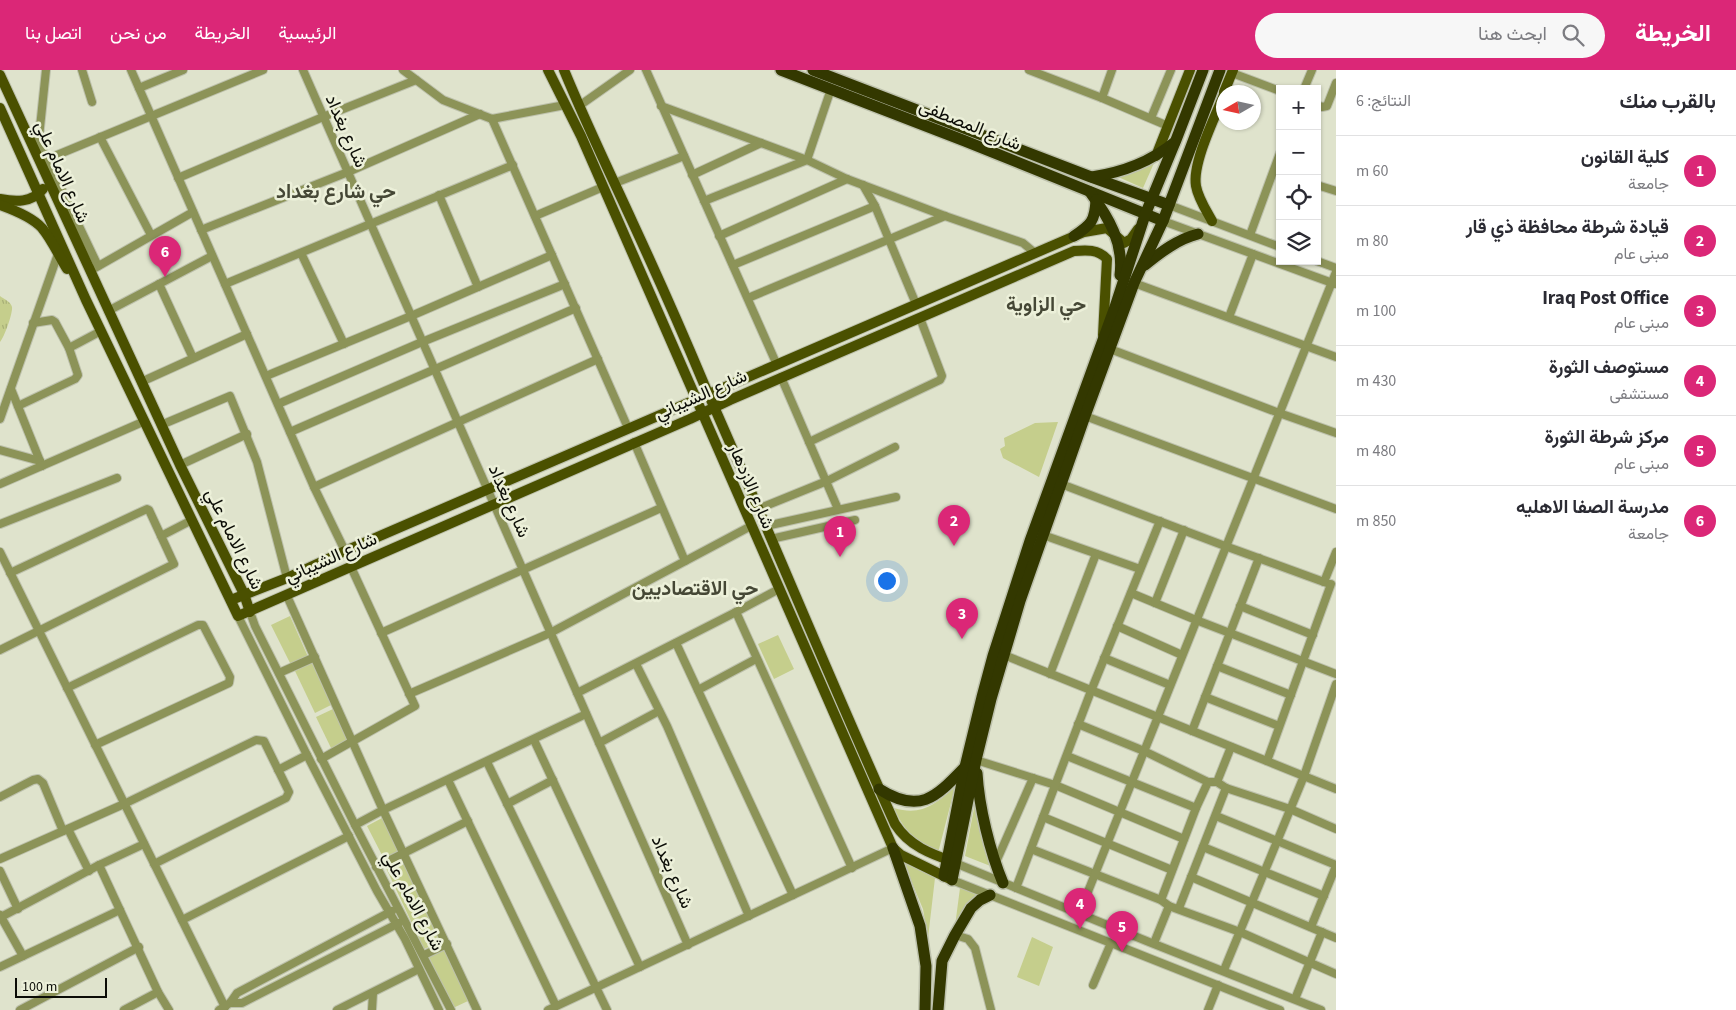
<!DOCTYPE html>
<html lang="ar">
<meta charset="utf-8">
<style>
:root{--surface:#fff;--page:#f7f7f7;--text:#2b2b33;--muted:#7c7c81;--line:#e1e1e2;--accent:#db2777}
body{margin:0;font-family:"Source Sans 3",Vazirmatn,sans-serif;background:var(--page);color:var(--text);direction:rtl}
.controls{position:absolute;right:15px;top:15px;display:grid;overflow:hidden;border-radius:0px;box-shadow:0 1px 4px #0004}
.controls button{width:45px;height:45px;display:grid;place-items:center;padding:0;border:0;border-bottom:1px solid var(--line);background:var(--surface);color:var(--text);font:25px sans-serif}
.compass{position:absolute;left:1216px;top:15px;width:45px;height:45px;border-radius:50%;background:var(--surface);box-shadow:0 1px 4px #0004;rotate:261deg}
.scale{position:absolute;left:15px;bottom:12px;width:92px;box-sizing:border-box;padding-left:5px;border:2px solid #0b0c06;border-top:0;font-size:14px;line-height:18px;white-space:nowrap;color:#0b0c06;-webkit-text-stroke:4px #ecf0d9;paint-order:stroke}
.you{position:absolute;left:886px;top:510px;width:18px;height:18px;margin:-12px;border:4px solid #fff;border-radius:50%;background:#1a73e8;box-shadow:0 0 0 8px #1a73e833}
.badge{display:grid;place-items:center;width:32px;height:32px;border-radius:50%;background:var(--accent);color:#fff;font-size:16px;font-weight:700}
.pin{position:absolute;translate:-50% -41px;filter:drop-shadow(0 1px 2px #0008)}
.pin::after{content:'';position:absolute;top:26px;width:18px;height:15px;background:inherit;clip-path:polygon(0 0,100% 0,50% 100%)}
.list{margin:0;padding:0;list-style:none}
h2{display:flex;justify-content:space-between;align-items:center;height:65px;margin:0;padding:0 20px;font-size:21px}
h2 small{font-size:16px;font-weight:400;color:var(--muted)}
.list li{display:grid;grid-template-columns:32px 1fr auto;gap:15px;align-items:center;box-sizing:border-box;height:70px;padding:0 20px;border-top:1px solid var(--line)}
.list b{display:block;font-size:19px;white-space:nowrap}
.list p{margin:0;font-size:16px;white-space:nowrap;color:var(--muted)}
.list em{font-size:16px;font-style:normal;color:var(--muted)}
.icon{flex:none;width:28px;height:28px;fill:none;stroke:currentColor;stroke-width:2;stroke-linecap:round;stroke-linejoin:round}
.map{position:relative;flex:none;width:1336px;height:940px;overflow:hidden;direction:ltr}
header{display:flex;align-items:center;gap:30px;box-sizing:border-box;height:70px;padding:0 25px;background:var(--accent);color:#fff}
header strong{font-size:24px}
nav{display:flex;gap:28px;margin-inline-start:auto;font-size:18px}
.search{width:350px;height:45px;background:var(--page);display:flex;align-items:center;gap:12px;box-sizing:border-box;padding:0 18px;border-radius:28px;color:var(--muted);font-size:19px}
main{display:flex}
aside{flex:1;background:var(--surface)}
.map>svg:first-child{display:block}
.grass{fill:url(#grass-tufts)}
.green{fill:#c5ce8c}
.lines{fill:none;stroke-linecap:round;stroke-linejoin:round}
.minor-casing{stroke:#bdc1ac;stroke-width:10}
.major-casing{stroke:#bdc1ac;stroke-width:12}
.highway-casing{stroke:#bdc1ac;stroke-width:14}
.minor{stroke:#8c9358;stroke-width:8}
.major{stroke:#4a5000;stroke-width:10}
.highway{stroke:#333800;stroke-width:11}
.labels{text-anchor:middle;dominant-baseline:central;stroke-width:5;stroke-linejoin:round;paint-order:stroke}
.street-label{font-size:18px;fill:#0b0c06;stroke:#ecf0d9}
.quarter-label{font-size:20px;font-weight:bold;fill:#454735;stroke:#ecf0d9}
</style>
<header>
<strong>الخريطة</strong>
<div class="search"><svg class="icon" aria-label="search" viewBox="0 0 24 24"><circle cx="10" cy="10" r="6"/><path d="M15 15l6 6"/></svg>ابحث هنا</div>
<nav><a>الرئيسية</a><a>الخريطة</a><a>من نحن</a><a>اتصل بنا</a></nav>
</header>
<main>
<aside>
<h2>بالقرب منك<small>النتائج: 6</small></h2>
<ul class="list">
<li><span class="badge">1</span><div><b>كلية القانون</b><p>جامعة</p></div><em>60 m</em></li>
<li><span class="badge">2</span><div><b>قيادة شرطة محافظة ذي قار</b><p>مبنى عام</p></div><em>80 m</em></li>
<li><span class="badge">3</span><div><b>Iraq Post Office</b><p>مبنى عام</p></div><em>100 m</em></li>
<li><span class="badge">4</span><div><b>مستوصف الثورة</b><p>مستشفى</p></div><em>430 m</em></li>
<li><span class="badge">5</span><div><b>مركز شرطة الثورة</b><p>مبنى عام</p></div><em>480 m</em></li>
<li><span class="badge">6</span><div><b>مدرسة الصفا الاهليه</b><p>جامعة</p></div><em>850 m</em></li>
</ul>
</aside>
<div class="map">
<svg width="1336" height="940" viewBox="0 0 1336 940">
<defs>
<pattern id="grass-tufts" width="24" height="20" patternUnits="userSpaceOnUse" patternTransform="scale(1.25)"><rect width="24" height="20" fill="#c5ce8c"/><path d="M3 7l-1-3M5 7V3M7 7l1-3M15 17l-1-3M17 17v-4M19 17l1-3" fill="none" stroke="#a8b077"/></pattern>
</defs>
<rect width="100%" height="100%" fill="#dfe3cc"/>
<path class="grass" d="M0,226C4,229 11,232 12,237C13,243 4,268 0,272Z"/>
<g class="green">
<path d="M1154,93L1143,118L1116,106Z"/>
<path d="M1058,352L1039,407L1003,388L1000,379L1005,376L1004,368L1035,353Z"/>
<path d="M290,546L309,589L292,597L271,555Z"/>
<path d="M778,565L794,599L774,609L758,574Z"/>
<path d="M312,593L331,635L315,643L295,601Z"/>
<path d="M333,639L348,672L332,680L316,647Z"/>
<path d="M955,717L938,783C915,769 905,763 894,738C921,746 935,735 955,717Z"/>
<path d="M976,728L993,797L965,786Z"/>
<path d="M382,748L398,781L384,789L367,756Z"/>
<path d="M902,789L935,808L928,868L923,839Z"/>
<path d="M403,790L442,871L424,879L386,798Z"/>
<path d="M960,818L977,824L965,838L955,856Z"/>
<path d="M1032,867L1053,877L1039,916L1017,907Z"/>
<path d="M444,879L468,931L453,938L429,887Z"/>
</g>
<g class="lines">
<defs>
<g id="minor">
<path d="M82,0L92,32"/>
<path d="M131,0L314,417L345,481"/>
<path d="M303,0L688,875"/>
<path d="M403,0L443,30L492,49L565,35"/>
<path d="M646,0L777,295"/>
<path d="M1029,0L1102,28L1168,56"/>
<path d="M1232,3L1280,21"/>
<path d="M139,18L183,0"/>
<path d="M1304,19L1312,0"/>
<path d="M1102,28L1112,0"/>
<path d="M1317,35L1322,37L1327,36L1336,13"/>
<path d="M579,36L630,0"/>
<path d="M661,36L807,90L847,109L945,146L1023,173L1035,183"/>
<path d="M1151,48L1171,0"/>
<path d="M492,49L628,358"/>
<path d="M100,67L151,165"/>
<path d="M38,70L98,196"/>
<path d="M36,74L39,67L46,0"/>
<path d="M40,92L263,0"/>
<path d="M692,105L761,73"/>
<path d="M178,108L323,47L416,10"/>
<path d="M615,113L684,86"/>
<path d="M863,115L875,136L916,234"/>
<path d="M1317,115L1336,121"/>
<path d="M439,125L478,217"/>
<path d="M704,131L807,90L831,19"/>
<path d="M1169,135L1280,177"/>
<path d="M535,146L603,117"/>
<path d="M1163,151L1335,214"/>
<path d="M201,160L348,102L480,44"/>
<path d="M1250,165L1280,83"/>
<path d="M719,166L847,109"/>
<path d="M301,183L344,274"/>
<path d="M1317,191L1336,198"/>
<path d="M733,195L875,136"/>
<path d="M95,198L193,142"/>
<path d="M1134,213L1336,287"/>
<path d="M159,214L193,288"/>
<path d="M225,214L513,95"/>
<path d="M748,228L945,146"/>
<path d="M108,241L212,186"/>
<path d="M1229,247L1253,184"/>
<path d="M69,278L101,261"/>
<path d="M1110,279L1279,343L1336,363"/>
<path d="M266,306L411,246L552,185"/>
<path d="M781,307L838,439"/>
<path d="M141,312L247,264"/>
<path d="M11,319L42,396"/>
<path d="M278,334L422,272L565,214"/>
<path d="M18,336L75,309L78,305L69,278L55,252L52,250L33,253"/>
<path d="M1085,346L1336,439"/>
<path d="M0,349L58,184"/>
<path d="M161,355L230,326L257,392L287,508"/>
<path d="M290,362L576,238"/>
<path d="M634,372L685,491"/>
<path d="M809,372L940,310L942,306L920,248"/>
<path d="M0,380L40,391"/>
<path d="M180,395L247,364"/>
<path d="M0,414L145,351"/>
<path d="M1061,414L1225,476L1324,512"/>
<path d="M314,417L598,289"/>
<path d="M758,439L827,411L895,377"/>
<path d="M0,454L117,408"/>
<path d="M766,456L896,427"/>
<path d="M1043,465L1140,499"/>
<path d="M161,466L192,450"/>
<path d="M771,469L855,450"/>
<path d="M0,482L225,937"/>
<path d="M1327,513L1324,512L1336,482"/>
<path d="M1131,523L1196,550L1336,604"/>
<path d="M287,526L383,740L477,940"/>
<path d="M1155,533L1184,460"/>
<path d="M1240,536L1313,565"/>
<path d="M250,542L255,556L355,755L451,940"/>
<path d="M736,542L852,798"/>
<path d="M238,546L307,685L377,821L405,869L439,940"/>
<path d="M1117,556L1182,585"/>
<path d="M381,563L661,438"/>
<path d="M676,573L793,825"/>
<path d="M0,580L174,494L149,440L147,439L10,503"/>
<path d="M1004,585L1336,719"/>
<path d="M1104,588L1170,615"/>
<path d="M636,594L667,656L749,846"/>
<path d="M1217,596L1291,625"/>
<path d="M279,603L315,587"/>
<path d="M1050,604L1096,484"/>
<path d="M67,618L198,555H203L230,607L229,613L95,675"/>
<path d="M698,620L756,589"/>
<path d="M577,623L736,542L779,519"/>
<path d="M409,624L550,563L751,456"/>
<path d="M1205,627L1279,656"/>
<path d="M1078,654L1144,681L1208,712H1217L1226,718L1290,739L1336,759"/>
<path d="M1192,661L1259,488"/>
<path d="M534,670L640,897"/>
<path d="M599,673L659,641"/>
<path d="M1067,686L1196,738"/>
<path d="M321,689L415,636L351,497"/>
<path d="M976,690L1055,715L1184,769"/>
<path d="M1267,691L1331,514"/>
<path d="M487,692L607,940"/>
<path d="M278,700L307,685"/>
<path d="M448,710L556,936"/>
<path d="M1217,712L1231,677"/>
<path d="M0,727L33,710L38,709L43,713L63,761"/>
<path d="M507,734L553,710"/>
<path d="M1216,746L1336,795"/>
<path d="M1043,747L1172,800"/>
<path d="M355,755L383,740L586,644"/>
<path d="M68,759L89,801"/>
<path d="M1203,777L1324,826"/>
<path d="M1031,779L1161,830L1169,836L1240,862L1336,904"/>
<path d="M0,789L124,734L256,670L264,671L289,722L286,728L154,794"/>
<path d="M996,792L1033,708"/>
<path d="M955,793L1149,872L1321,940"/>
<path d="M99,795L158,922L169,940"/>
<path d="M376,797L468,751"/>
<path d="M0,801L18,839"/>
<path d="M1191,807L1336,868"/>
<path d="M952,810L1280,940"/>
<path d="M1016,818L1091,621L1160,451"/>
<path d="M1161,830L1196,738L1208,712"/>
<path d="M1179,838L1226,718"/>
<path d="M1079,844L1336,202"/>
<path d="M0,845L23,886"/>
<path d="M1,847L99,795L144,774"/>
<path d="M182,850L349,766"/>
<path d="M1311,857L1336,796"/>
<path d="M955,865L968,869L975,878L991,940"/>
<path d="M1154,873L1169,836"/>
<path d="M424,885L447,874"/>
<path d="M0,897L120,840"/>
<path d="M1224,900L1304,706L1336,614"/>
<path d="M1093,915L1111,873"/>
<path d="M1295,929L1322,862"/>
<path d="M230,933H242L399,853"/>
<path d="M20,940L139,877"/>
<path d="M124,940L158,922"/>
<path d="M219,940L230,933L237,923L392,841"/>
<path d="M337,940L419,899"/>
<path d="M372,940L373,923"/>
<path d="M548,940L893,778"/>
<path d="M1208,940L1218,915"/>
</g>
<g id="major">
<path d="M548,0L581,66L893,778L901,785L950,809"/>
<path d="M564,0C585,51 609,101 632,151C657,205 681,259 704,314C769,460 829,608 895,754C909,776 931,784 954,792"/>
<path d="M0,5L180,395L244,524L250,542"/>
<path d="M1224,22L1233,0"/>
<path d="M0,38L86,230L238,546L690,349L730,330L1074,181C1086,180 1098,179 1107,189L1103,265"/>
<path d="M1156,86L1190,0"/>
<path d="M0,129C15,132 32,133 43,119"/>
<path d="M0,135C14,140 32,147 42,158C52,170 59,186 67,199"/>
<path d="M1212,151C1206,140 1198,128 1196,116C1192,93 1215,47 1224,25"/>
<path d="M231,530L287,508L345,481L1084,162L1107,158L1124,173L1131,169L1138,159"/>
</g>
<g id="highway">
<path d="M781,0L965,71L1163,151"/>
<path d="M813,0L1091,107L1169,135"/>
<path d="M1092,107C1124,102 1150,92 1175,72"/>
<path d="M1090,122C1109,148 1124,173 1120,205"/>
<path d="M1074,166C1091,155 1095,151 1096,130"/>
<path d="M1145,195C1161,182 1178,169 1198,164"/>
<path d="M977,703C979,737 990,782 1003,813"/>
<path d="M879,719C920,745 936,727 965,697"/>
<path d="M893,778L920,856L926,896L925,940"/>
<path d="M944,806L965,697L982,627L993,586L1030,471L1115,237L1145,145L1176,70L1203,0"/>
<path d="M952,810L976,690L991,629L1020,531L1085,346L1134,213L1163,151L1220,0"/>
<path d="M938,940L942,891L955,865L971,838L980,830L990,825"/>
</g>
</defs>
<use href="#minor" class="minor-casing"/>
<use href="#major" class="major-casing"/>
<use href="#highway" class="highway-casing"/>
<use href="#minor" class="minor"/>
<use href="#major" class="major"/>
<use href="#highway" class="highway"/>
</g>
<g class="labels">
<g class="street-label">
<text transform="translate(970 55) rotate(22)">شارع المصطفى</text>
<text transform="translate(346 61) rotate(66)">شارع بغداد</text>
<text transform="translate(62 102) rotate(66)">شارع الامام علي</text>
<text transform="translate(701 325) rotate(-24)">شارع الشيباني</text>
<text transform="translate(751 416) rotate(67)">شارع الازدهار</text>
<text transform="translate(509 431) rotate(66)">شارع بغداد</text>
<text transform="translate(234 469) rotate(64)">شارع الامام علي</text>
<text transform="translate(331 488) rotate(-24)">شارع الشيباني</text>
<text transform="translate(672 802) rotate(66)">شارع بغداد</text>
<text transform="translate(413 831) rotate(62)">شارع الامام علي</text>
</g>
<g class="quarter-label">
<text x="336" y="122">حي شارع بغداد</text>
<text x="1046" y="235">حي الزاوية</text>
<text x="695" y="519">حي الاقتصاديين</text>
</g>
</g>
</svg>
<div class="controls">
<button>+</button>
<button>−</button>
<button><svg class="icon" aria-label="locate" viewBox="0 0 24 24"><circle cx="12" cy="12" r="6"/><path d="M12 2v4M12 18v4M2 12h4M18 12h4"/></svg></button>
<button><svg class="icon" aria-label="layers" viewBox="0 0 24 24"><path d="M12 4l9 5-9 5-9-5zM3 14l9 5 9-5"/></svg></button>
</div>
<svg class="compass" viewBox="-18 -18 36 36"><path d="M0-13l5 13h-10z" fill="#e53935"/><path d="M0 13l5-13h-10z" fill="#7c7c81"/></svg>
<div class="scale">100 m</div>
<div class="you"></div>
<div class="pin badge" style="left:840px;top:487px">1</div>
<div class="pin badge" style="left:954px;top:476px">2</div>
<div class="pin badge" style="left:962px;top:569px">3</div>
<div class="pin badge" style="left:1080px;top:859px">4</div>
<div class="pin badge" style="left:1122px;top:882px">5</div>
<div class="pin badge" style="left:165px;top:207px">6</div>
</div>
</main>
